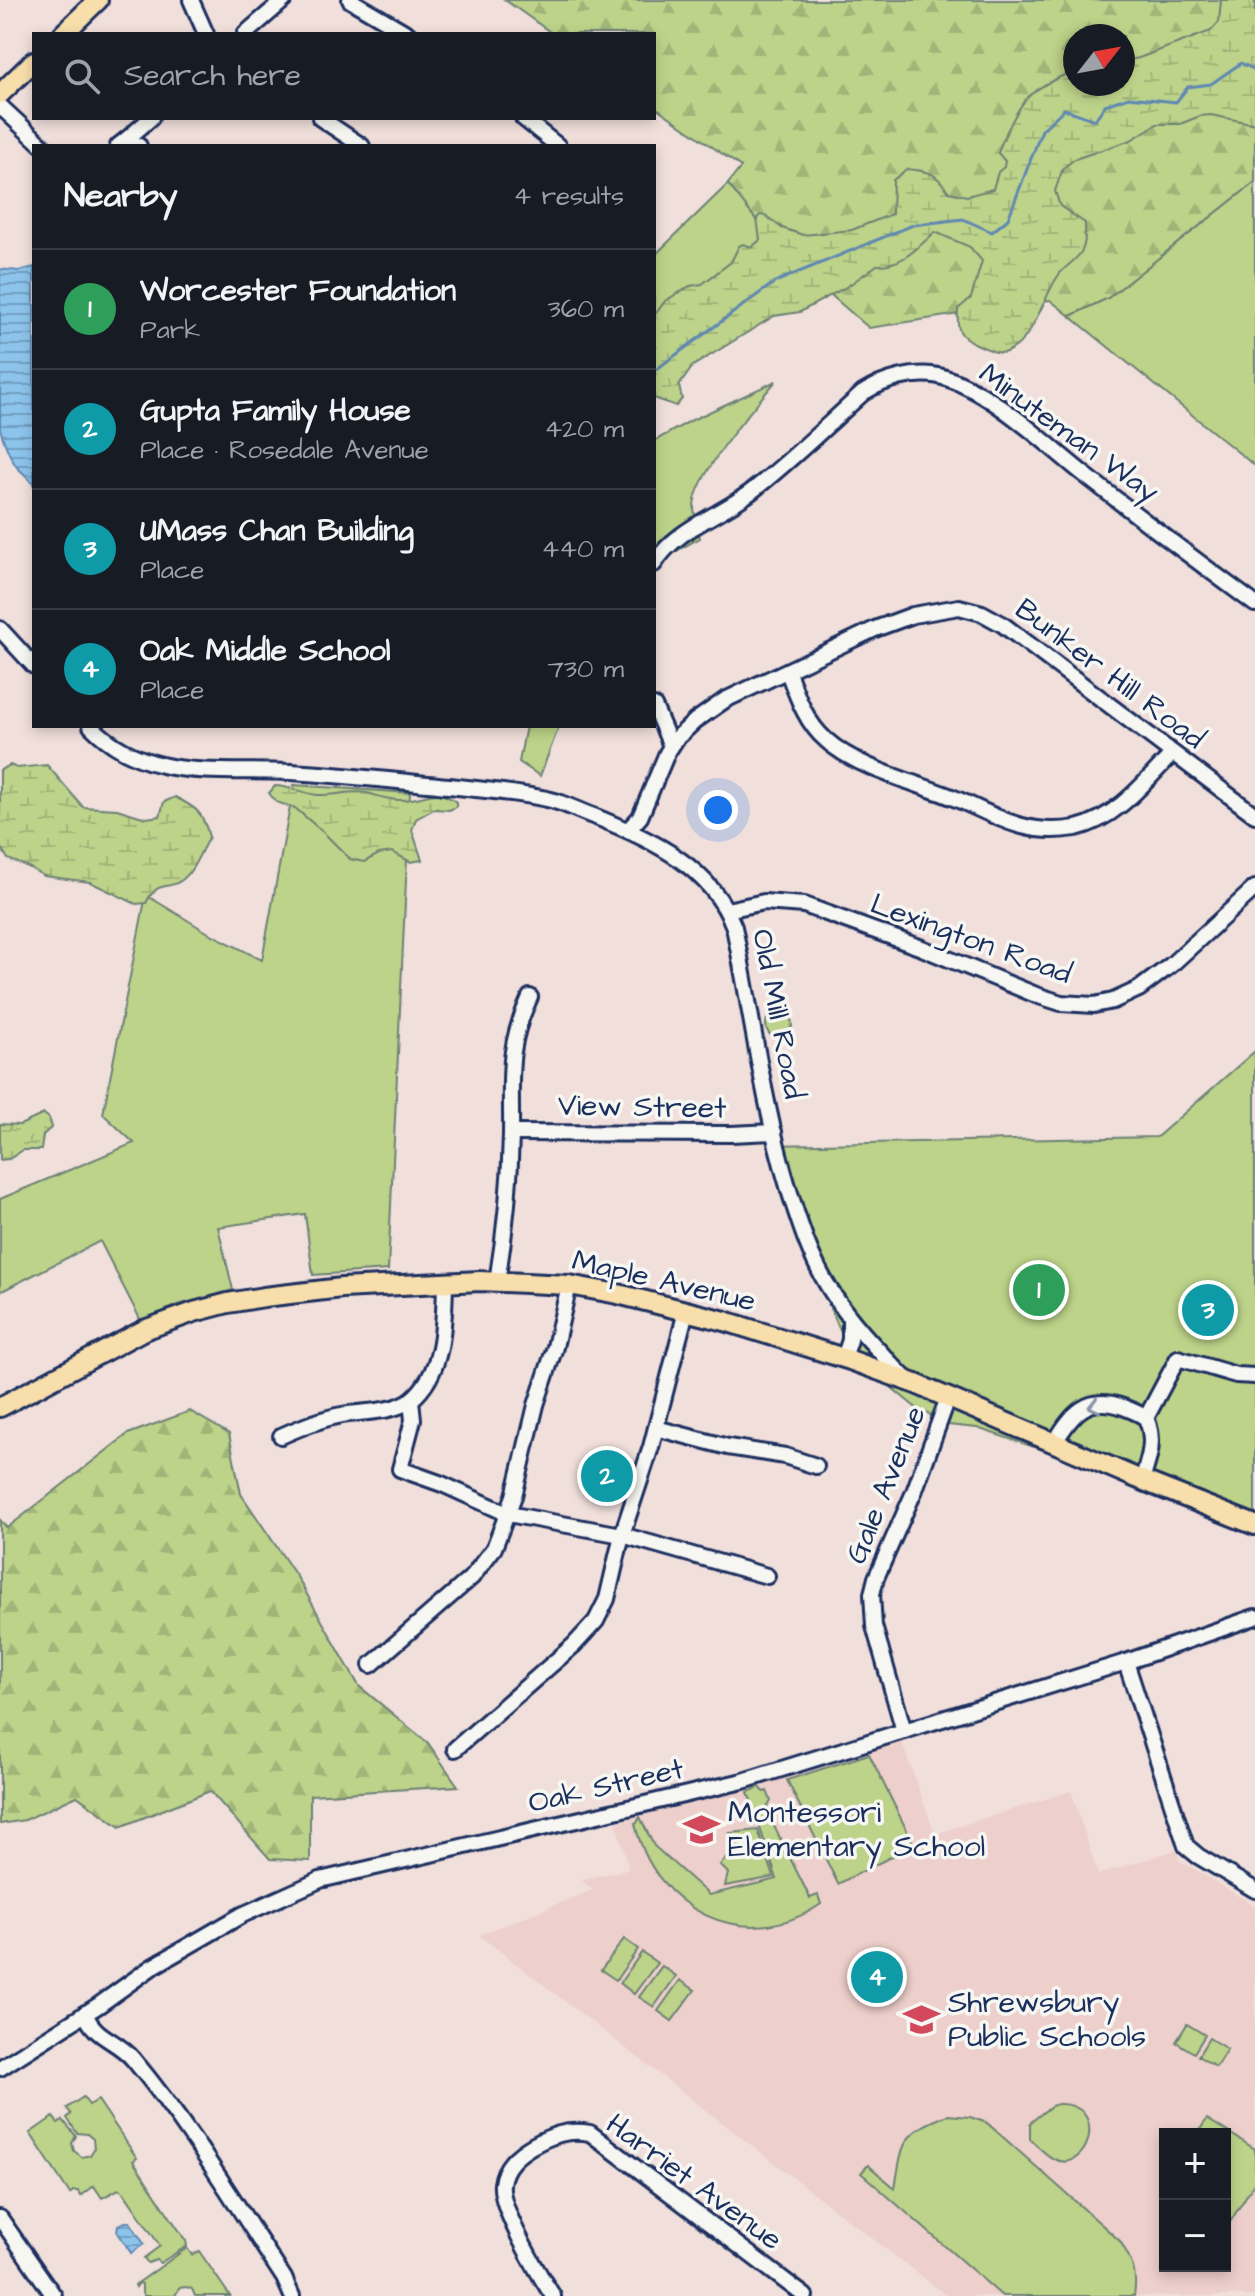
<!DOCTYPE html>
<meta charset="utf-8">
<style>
:root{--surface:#171b24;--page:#20242c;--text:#f1f3f6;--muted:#9ea1a6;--line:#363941;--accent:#1a73e8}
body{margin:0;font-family:"Architects Daughter",sans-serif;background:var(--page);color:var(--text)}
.controls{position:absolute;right:24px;bottom:24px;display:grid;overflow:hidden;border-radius:0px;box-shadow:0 4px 12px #0003}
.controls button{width:72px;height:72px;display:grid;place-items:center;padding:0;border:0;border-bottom:2px solid var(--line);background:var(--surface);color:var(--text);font:40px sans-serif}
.compass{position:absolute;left:1063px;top:24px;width:72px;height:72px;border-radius:50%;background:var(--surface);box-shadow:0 4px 12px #0003;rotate:59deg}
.you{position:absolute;left:718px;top:810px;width:28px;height:28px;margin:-20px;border:6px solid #fff;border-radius:50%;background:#1a73e8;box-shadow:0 0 0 12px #1a73e833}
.badge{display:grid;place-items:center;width:52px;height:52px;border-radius:50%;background:var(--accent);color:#fff;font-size:26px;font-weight:700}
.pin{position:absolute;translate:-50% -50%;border:4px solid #fff;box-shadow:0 2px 8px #0006}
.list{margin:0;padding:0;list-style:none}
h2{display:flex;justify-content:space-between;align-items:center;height:104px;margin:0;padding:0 32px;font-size:34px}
h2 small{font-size:26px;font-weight:400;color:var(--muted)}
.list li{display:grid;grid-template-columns:52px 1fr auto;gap:24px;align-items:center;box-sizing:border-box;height:120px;padding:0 32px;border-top:2px solid var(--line)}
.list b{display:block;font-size:30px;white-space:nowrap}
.list p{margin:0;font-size:26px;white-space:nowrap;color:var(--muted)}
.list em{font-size:26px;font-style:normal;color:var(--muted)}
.icon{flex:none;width:44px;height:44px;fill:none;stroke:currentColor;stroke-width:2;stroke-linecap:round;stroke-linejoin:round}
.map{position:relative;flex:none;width:1255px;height:2296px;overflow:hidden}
.search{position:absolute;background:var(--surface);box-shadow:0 4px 12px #0003;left:32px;top:32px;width:624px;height:88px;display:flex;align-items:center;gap:20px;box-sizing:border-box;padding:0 28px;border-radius:0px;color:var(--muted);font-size:30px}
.panel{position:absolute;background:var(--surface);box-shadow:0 4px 12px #0003;left:32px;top:144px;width:624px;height:584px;border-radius:0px}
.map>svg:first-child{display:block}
.built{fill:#edcfcb;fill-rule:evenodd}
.green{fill:#bdd389;stroke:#6c8174;stroke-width:2}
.forest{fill:url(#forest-firs);stroke:#6c8174;stroke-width:2;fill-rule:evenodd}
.wetland{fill:url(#wetland-marsh);stroke:#6c8174;stroke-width:2}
.water{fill:url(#water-rules);stroke:#5f88b3;stroke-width:2}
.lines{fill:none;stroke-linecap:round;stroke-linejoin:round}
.stream{stroke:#5f88b3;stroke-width:3}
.minor-casing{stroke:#1b2f5e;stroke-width:20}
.major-casing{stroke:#1b2f5e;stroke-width:24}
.minor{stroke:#f6f6f2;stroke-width:14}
.major{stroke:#f8deab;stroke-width:18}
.oneway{stroke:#8892a8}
.labels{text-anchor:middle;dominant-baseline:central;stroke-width:7;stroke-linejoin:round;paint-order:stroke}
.street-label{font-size:30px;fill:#1b2f5e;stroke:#f6f6f2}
.poi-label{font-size:30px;fill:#1b2f5e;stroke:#f6f6f2;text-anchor:start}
</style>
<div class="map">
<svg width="1255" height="2296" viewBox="0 0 1255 2296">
<defs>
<pattern id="forest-firs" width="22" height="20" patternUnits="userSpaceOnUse" patternTransform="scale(2)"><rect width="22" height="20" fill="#bdd389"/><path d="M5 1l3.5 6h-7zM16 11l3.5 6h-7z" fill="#a2b579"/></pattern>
<pattern id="wetland-marsh" width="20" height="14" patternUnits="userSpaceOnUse" patternTransform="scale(2)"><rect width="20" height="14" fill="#bdd389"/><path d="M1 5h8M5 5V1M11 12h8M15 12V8" fill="none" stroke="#a2b579"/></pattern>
<pattern id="water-rules" width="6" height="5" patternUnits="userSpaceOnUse" patternTransform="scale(2)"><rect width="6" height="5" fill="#8dc4eb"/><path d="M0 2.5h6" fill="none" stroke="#72a0c2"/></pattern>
</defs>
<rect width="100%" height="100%" fill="#f1dfdb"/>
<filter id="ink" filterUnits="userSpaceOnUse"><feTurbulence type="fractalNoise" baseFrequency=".0125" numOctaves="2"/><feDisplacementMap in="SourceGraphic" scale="16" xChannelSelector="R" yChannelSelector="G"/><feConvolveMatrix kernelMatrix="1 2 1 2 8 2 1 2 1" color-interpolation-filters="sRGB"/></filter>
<g filter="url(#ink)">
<path class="built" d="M901,1741L935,1834L1071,1791L1098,1875L1176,1850L1180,1861L1255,1906V2296H947L479,1935L593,1890L582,1880L629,1869L616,1823ZM1165,2134H1225V2266H1165Z"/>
<g class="green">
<path d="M1255,182V466L1070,316L1108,298Z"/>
<path d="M728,184L800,275L654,327V256Z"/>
<path d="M776,381C755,405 694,477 694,507C694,517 698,528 700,538L669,555L654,573V441L692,420Z"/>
<path d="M526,726H559L540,776L519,762Z"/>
<path d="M294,785L410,793L388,1270L313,1275L305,1214L218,1227L233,1290L178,1305L141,1321L100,1241L0,1292V1199L134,1143L103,1114L146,895L207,932L262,960Z"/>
<path d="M1255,1051V1521L977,1428L948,1425L915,1407L875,1374L842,1335L803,1245L772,1145L1157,1137Z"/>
<path d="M869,1754L914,1845L838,1884L787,1780Z"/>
<path d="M760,1787L764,1792L767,1791L771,1801L766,1810L810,1898L818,1895L821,1904C746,1956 653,1910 635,1823H637L640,1817L654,1846L709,1895L777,1879L748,1792Z"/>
<path d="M758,1830L774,1877L725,1886L728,1873L720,1865L739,1844L730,1833Z"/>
<path d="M624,1939L638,1949L616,1980L601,1970Z"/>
<path d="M642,1952L657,1963L634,1994L620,1983Z"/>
<path d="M662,1966L676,1976L654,2007L639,1997Z"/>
<path d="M680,1980L695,1990L672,2021L658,2011Z"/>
<path d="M1187,2024L1205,2035L1194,2053L1176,2042Z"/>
<path d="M1209,2038L1227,2049L1216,2067L1198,2056Z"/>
<path d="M83,2097L89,2105L98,2100L137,2158L133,2161L186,2241L187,2246L160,2263L156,2260L148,2263L144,2258L160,2246L124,2193L119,2189L102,2198L94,2186L81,2196L78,2191H73L70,2194L30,2133L53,2117L58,2123L63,2120L76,2136L72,2143L74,2151L82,2157L90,2155L94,2149L93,2139L87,2134L77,2133L67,2118L71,2114L67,2108Z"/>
<path d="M1058,2104C1110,2102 1089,2176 1054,2159C1045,2155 1037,2145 1030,2139V2123L1051,2106Z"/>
<path d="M948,2115L970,2117L987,2123L1120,2241C1132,2261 1138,2272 1134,2296H1002L861,2173L868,2165L895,2188C903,2141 901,2133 948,2115Z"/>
<path d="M1207,2119L1255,2149V2182L1225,2230V2134H1197Z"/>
<path d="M187,2248L192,2255L199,2251L230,2296H195L192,2289L186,2287L179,2288L175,2296H144L142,2292V2284L139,2283L136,2287L135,2285Z"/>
</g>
<g class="forest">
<path d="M505,0H1255V182L1108,298L1070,316L1050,300L869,328L810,277L800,275L728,184L741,167L654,106V34H553ZM1075,36H1123V84H1075Z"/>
<path d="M190,1411L229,1434L241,1494L297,1577L359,1686L428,1743L458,1786L310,1795V1861L270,1859L210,1791L120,1827L77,1796L25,1820L0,1824V1520L7,1528L128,1434Z"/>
</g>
<g class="wetland">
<path d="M1221,0H1255V124L1211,115L1200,116L1180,124H1157L1131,140L1075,159L1063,168L1055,191L1060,206L1085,223C1085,232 1086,241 1083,248C1079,260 1065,265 1058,276C1043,297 1033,343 1006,352C997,355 984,347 976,344C957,335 957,329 958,309L971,298L982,261L970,247L935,232C917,248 902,266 877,265L848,286L800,312L774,316L693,366L679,386L682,399L676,406L654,398V316L665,301L690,286L702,284L731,262L739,246L743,244L752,247L760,240L757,218L760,215L766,216L782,228L803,235L852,230L892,214L893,180L907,169C930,171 936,173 949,192L967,196L993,189L998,172L1004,167L1005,161L998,153C1003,138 1018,106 1029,96C1042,84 1059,78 1075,70V84H1123V61L1139,58L1211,31L1219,22Z"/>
<path d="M10,765L17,768L47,765L83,807L117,809L146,818L160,816L164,802L175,797C197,808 203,812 209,837C201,850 194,871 182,880C167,891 158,879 146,903L136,904L90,882L44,876L28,867L8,859L0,846V770Z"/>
<path d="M275,786C290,786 302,793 317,795C333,796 351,790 367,793C379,796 390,801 403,800C425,799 437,786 456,802V807L449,810L434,809L416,819L412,830L422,860L411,862L392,852L379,854L364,862L350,859L324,833L295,808L276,802L269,793Z"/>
<circle cx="779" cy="1025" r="13"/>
<path d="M44,1114L49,1118L52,1127L43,1135L41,1150H23L9,1159L0,1160V1124L20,1125Z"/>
</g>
<g class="water">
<path d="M34,267V486C29,477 22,473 16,466C8,454 4,442 0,429V269L19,271Z"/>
<path d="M125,2222H130L144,2244L131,2253L117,2231L118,2225Z"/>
</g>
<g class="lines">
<path class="stream" d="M654,371L775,282L913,225L963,219L992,232L1008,219L1042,130L1064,109L1095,120L1105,105L1129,97L1176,102L1188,87L1211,84L1241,63L1255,70"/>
<defs>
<g id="minor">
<path d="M191,0L206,34"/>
<path d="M350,0L408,34"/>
<path d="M245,34L284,0"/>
<path d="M0,106L43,146"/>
<path d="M320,118L362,146"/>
<path d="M523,118L558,146"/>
<path d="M127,139L151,118"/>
<path d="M118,146L127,139L139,146"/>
<path d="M654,564C676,528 720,516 752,491C791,461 826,426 863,393C883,380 914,371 939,376C990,389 1043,442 1085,475C1141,519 1198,562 1255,604"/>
<path d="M0,629L34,666"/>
<path d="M788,672C797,696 806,723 826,740C858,769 915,782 954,798C977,807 998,820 1022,826C1040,831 1058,831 1076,828C1116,819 1145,782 1172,754"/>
<path d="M654,706L671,746"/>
<path d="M91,726C147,783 219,768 291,772C344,775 397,781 449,786C482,790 518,792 551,800C567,804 581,812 596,817C653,840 711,867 734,927C752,1015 763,1104 789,1190C800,1225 811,1260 831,1291C852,1324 879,1351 906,1379"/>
<path d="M628,830L640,817L667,753L676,739L695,721L725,700L875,629L913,615L959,607L982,613L1002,624L1255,815"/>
<path d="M727,910L764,902L804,905L922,948L1036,995L1061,1003L1094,1005L1113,1001L1139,989L1171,965L1255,888"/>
<path d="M511,1133L731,1134L774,1132"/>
<path d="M445,1282C444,1322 445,1372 411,1400L413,1420L400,1469L442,1484L508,1514L622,1535L767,1576"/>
<path d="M497,1282C505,1233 510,1184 511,1135C512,1080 505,1050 530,997"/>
<path d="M844,1358L850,1340V1318"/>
<path d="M1146,1418L1178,1358L1236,1375L1255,1376"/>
<path d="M656,1428L728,1447L785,1456L816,1466"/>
<path d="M281,1436C301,1427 320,1419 342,1415C365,1411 392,1413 411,1400"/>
<path d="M1055,1442C1072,1414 1087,1394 1123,1407C1131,1410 1139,1413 1146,1418C1156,1440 1149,1459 1142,1480"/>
<path d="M1126,1662L1186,1846L1198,1856L1255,1890"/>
<path d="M371,1665L472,1577L494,1548L514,1496L536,1405L555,1347L569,1285"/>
<path d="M904,1731L874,1626L872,1594L876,1578L914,1492L948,1398"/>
<path d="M455,1749L574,1645L596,1621L607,1599L622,1535L651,1447L686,1311"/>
<path d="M85,2013C95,2039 116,2039 133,2059C190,2127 235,2203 284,2278L292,2296"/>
<path d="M0,2068L99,2005L152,1967L242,1915L320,1880L743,1781L1126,1662L1255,1617"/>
<path d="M0,2218L54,2296"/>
<path d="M553,2296C539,2275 499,2207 502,2184C504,2166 517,2155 532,2146C552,2135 567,2129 590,2133L805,2296"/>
</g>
<g id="major">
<path d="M63,34L98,0"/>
<path d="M0,94L34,61"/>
<path d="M0,1407L144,1330L194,1312L228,1303L264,1297L342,1288L480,1281L569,1285L618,1294L725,1321L850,1360L916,1384L1134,1477L1255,1525"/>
</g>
</defs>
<use href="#minor" class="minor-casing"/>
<use href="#major" class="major-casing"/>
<use href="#minor" class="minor"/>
<use href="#major" class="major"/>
</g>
<defs><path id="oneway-chevron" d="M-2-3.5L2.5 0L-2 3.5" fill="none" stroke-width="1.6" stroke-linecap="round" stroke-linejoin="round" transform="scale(2)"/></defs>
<use class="oneway" href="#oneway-chevron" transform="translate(1094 1406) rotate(167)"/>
</g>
<defs>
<symbol id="school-bare" viewBox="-9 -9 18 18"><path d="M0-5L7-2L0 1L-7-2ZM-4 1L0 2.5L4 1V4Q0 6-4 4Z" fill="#d1495b" stroke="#f6f6f2" stroke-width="2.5" paint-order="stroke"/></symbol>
</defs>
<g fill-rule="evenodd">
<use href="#school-bare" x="676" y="1804" width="51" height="51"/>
<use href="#school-bare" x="896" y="1994" width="51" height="51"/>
</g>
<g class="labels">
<g class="street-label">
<text transform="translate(1069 433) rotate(36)">Minuteman Way</text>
<text transform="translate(1110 674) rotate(37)">Bunker Hill Road</text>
<text transform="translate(971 939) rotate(20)">Lexington Road</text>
<text transform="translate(778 1014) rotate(79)">Old Mill Road</text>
<text transform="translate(642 1107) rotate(1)">View Street</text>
<text transform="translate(664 1281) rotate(13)">Maple Avenue</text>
<text transform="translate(886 1485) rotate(-68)">Gale Avenue</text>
<text transform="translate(606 1786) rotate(-13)">Oak Street</text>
<text transform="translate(694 2182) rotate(36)">Harriet Avenue</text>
</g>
<g class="poi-label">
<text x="728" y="1813">Montessori<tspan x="728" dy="34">Elementary School</tspan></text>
<text x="948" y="2003">Shrewsbury<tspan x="948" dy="34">Public Schools</tspan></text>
</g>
</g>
</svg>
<div class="controls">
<button>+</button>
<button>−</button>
</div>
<svg class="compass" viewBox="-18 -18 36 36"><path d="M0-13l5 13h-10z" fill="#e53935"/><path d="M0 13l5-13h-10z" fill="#9ea1a6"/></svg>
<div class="you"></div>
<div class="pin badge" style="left:1039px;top:1290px;background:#2e9e5b">1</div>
<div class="pin badge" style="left:607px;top:1476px;background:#0f9aa8">2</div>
<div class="pin badge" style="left:1208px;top:1310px;background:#0f9aa8">3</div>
<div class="pin badge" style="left:877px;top:1977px;background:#0f9aa8">4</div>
<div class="search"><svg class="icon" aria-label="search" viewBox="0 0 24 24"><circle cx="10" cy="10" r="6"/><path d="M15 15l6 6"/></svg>Search here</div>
<section class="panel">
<h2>Nearby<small>4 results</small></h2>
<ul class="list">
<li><span class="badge" style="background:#2e9e5b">1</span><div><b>Worcester Foundation</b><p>Park</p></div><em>360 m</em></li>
<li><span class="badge" style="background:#0f9aa8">2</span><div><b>Gupta Family House</b><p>Place · Rosedale Avenue</p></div><em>420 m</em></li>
<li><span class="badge" style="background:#0f9aa8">3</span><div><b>UMass Chan Building</b><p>Place</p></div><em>440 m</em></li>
<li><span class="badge" style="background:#0f9aa8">4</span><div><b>Oak Middle School</b><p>Place</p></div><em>730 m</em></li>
</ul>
</section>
</div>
